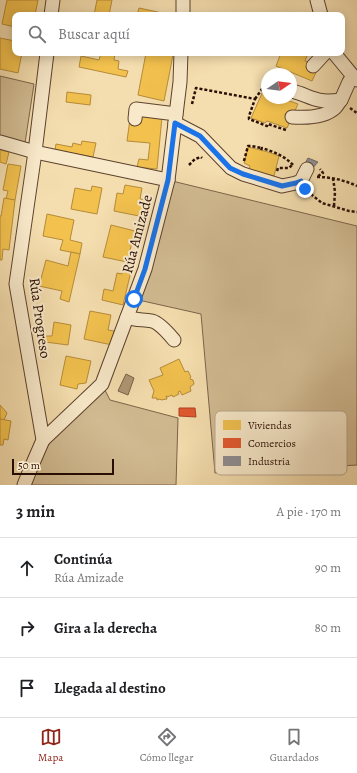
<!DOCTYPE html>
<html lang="es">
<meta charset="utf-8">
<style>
:root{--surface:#fff;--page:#f2f2f2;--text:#202124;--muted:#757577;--line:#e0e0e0;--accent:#8f2418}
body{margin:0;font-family:Alegreya,serif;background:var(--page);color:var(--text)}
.compass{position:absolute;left:261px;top:68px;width:36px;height:36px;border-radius:50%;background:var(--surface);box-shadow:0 2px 10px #0003;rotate:77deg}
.scale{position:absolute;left:12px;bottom:10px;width:102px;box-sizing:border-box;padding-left:4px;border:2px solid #290e04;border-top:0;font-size:11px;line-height:14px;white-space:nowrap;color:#290e04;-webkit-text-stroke:3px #f8e9ca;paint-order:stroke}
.stop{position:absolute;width:12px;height:12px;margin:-9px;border:3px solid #1a73e8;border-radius:50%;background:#fff}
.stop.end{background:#1a73e8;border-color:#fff;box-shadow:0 1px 4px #0008}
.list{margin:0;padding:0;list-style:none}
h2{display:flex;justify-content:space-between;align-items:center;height:52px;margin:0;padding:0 16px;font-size:17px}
h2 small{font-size:13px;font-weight:400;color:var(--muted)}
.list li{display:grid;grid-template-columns:26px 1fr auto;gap:12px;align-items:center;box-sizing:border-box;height:60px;padding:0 16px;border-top:1px solid var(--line)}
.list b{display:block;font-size:15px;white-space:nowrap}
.list p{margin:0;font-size:13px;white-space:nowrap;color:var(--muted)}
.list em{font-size:13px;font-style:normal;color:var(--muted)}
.icon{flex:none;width:22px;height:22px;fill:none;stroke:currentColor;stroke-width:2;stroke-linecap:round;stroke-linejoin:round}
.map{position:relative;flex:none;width:357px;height:485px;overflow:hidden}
.search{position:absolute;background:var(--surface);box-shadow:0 2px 10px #0003;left:12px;right:12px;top:12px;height:44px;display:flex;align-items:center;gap:10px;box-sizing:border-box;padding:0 14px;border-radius:8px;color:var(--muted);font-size:15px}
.sheet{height:232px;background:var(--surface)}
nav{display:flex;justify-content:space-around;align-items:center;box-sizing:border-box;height:56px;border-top:1px solid var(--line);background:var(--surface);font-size:11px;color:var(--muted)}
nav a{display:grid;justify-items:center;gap:2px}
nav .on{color:var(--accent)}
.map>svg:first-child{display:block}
.green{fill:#d1ba91;stroke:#7d644a}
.water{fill:#af9774;stroke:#796047}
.homes{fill:#f2c14e;stroke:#b68b38}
.shops{fill:#e4572e;stroke:#ac4121}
.industry{fill:#8d8d92;stroke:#6f6767}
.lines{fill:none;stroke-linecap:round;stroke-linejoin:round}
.minor-casing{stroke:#5c422e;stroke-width:15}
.path{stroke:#290e04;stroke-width:2.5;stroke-dasharray:3 2;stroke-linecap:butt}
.minor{stroke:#f8e9ca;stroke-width:13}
.route{stroke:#1a73e8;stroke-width:5}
.labels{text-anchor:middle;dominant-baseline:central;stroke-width:4;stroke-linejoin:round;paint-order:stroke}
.street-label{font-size:15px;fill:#290e04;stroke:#f8e9ca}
.key{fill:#f8e9ca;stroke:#baa78f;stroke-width:1}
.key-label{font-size:11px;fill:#290e04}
</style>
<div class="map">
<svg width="357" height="485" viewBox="0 0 357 485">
<rect width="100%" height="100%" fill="#f4ddae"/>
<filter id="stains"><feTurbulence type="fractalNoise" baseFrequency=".005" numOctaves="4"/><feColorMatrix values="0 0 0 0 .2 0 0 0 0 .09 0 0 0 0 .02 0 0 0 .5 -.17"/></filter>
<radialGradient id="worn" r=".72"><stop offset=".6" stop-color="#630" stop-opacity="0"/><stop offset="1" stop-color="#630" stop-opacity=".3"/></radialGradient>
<g class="green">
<path d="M0,76L34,84L25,143L0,138Z"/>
<path d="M168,180L357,226V465L215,473L201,314L134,299Z"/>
<path d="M102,384L110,400L178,418L176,485H24L43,440Z"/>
</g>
<path class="water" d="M126,374L134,378L128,395L118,391Z"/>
<g class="homes">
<path d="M7,0H38L35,15H15V27L2,24Z"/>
<path d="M97,0H112L109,15H94Z"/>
<path d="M139,8L167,14L166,15H137Z"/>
<path d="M0,38L15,41V53H22L18,73L0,69Z"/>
<path d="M101,53H115L114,60L119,61L118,69L128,71L126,77L79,67L81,56L99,60Z"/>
<path d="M146,53H161L173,55L164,101L138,95Z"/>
<path d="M281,53H308L305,61L309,62L318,68L312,81L276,66Z"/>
<path d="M263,91L267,93V98H281L298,104L287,128L267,121L265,123L251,118Z"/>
<path d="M67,92L91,95L90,105L66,102Z"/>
<path d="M140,115L162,117L157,169L146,168L137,167L139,159L148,160L150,143L127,141L130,119Z"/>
<path d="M82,141L96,143L93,157L55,150L56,144L72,147L73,143L81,145Z"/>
<path d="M248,147L268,152L279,156L274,176L249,170L250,166L244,163Z"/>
<path d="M0,150L9,152L6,164L0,162Z"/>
<path d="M8,164L21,166L15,200L6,199L8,191L3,190Z"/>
<path d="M125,185L142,188L140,199L147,200L144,217L114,211L117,193L123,194Z"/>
<path d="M92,186L102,188L97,214L71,209L75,188L91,191Z"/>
<path d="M4,198L15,200L9,250L3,249L2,260H0V216H1Z"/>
<path d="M47,214L74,220L70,240L82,243L80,254L60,250L63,240L43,236Z"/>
<path d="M111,225L135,231L127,262L103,257Z"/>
<path d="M71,252L80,254L69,302L60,299L62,291L39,286L46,260L68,266Z"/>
<path d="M124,265L132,267L123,305L102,300L104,289L113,291L117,273L122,274Z"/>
<path d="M90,311L111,315L108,330L114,331L112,345L84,339Z"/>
<path d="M54,322L71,325L68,345L45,342L46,336H52Z"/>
<path d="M66,356L91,361L86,383L78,384L77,389L60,385Z"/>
<path d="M179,359L185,372L188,371L191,377L190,378V379L193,380L194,384L190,387L191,391L182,395L180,391L178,392L179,394L173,397L172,395L167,397V396H166L167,399L161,400L160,399L157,400V398H152L154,391L149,380L163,375L160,368Z"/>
<path d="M0,405L7,413L4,420L0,419Z"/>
<path d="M0,419L11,421L8,440L4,439L3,445H0Z"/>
</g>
<path class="shops" d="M179,408H195L196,417L179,416Z"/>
<path class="industry" d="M308,158L318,162L311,170L303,167Z"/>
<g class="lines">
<defs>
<g id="minor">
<path d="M317,0L321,15"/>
<path d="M51,15L53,0"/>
<path d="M183,15V0"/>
<path d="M334,53L353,76L357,80"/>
<path d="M313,66L325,53"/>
<path d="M291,91C302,93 309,98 319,100C326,102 334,101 341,100L349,82L353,76"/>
<path d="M292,117C306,118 324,118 335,108C337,106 339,102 341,100"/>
<path d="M135,119L136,109L176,114"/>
<path d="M175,123L200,136L231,168L243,174L282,186L296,183L301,181L307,169"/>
<path d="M0,142L35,152L168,180"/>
<path d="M127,317C137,321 143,319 152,321C160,323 169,334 174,340"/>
<path d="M43,440L102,384L145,269L168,180L180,82L181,53"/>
<path d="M24,485L30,470L43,440L16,284L35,152L47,53"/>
</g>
</defs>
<use href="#minor" class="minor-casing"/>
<g class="path">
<path d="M255,99L262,89L267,91"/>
<path d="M192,104L196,88L255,99L249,116V119L267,126L268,124L286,130"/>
<path d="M350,108L357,113"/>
<path d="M261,150L262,148C274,152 285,156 294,166"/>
<path d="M244,161L248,146H251L262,148"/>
<path d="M189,165L195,159L201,157L202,158"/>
<path d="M277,171L278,168H289L293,164"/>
<path d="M318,176L323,173L320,169"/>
<path d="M317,177C331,177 344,180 357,186"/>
<path d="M333,178L335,192L334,206"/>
<path d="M307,191L322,203L349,211L357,212"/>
</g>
<use href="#minor" class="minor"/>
</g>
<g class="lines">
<path class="route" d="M134,299L145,269L168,180L175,123L200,136L230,168L243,174L282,186L296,183L301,181L305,189"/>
</g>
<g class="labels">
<g class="street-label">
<text transform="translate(137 234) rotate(-75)">Rúa Amizade</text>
<text transform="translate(40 318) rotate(82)">Rúa Progreso</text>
</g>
</g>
<rect x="215" y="411" width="132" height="64" rx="6" class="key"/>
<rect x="223" y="420" width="18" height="10" fill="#f2c14e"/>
<rect x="223" y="438" width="18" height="10" fill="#e4572e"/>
<rect x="223" y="456" width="18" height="10" fill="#8d8d92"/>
<g class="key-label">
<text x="248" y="429">Viviendas</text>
<text x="248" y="447">Comercios</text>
<text x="248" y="465">Industria</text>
</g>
<rect width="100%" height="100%" filter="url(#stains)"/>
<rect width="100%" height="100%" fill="url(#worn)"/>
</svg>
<svg class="compass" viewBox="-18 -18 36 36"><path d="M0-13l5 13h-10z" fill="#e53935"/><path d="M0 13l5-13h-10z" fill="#757577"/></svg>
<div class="scale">50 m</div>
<div class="stop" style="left:134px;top:299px"></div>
<div class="stop end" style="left:305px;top:189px"></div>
<div class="search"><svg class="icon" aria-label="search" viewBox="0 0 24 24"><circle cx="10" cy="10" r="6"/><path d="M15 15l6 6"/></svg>Buscar aquí</div>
</div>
<section class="sheet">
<h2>3 min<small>A pie · 170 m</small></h2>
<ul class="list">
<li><svg class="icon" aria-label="ahead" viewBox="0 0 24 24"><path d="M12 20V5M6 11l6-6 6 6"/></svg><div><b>Continúa</b><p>Rúa Amizade</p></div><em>90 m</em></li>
<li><svg class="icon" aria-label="right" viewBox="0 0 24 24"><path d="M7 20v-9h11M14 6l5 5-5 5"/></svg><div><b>Gira a la derecha</b></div><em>80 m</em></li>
<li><svg class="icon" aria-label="arrive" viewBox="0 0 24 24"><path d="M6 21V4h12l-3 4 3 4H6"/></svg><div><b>Llegada al destino</b></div></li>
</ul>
</section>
<nav>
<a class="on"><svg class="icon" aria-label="map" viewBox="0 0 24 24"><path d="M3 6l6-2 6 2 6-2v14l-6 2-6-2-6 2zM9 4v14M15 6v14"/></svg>Mapa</a>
<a><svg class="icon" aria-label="directions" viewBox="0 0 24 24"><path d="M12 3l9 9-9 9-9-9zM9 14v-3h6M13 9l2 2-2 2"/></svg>Cómo llegar</a>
<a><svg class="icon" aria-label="saved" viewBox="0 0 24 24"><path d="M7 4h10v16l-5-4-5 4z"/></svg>Guardados</a>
</nav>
